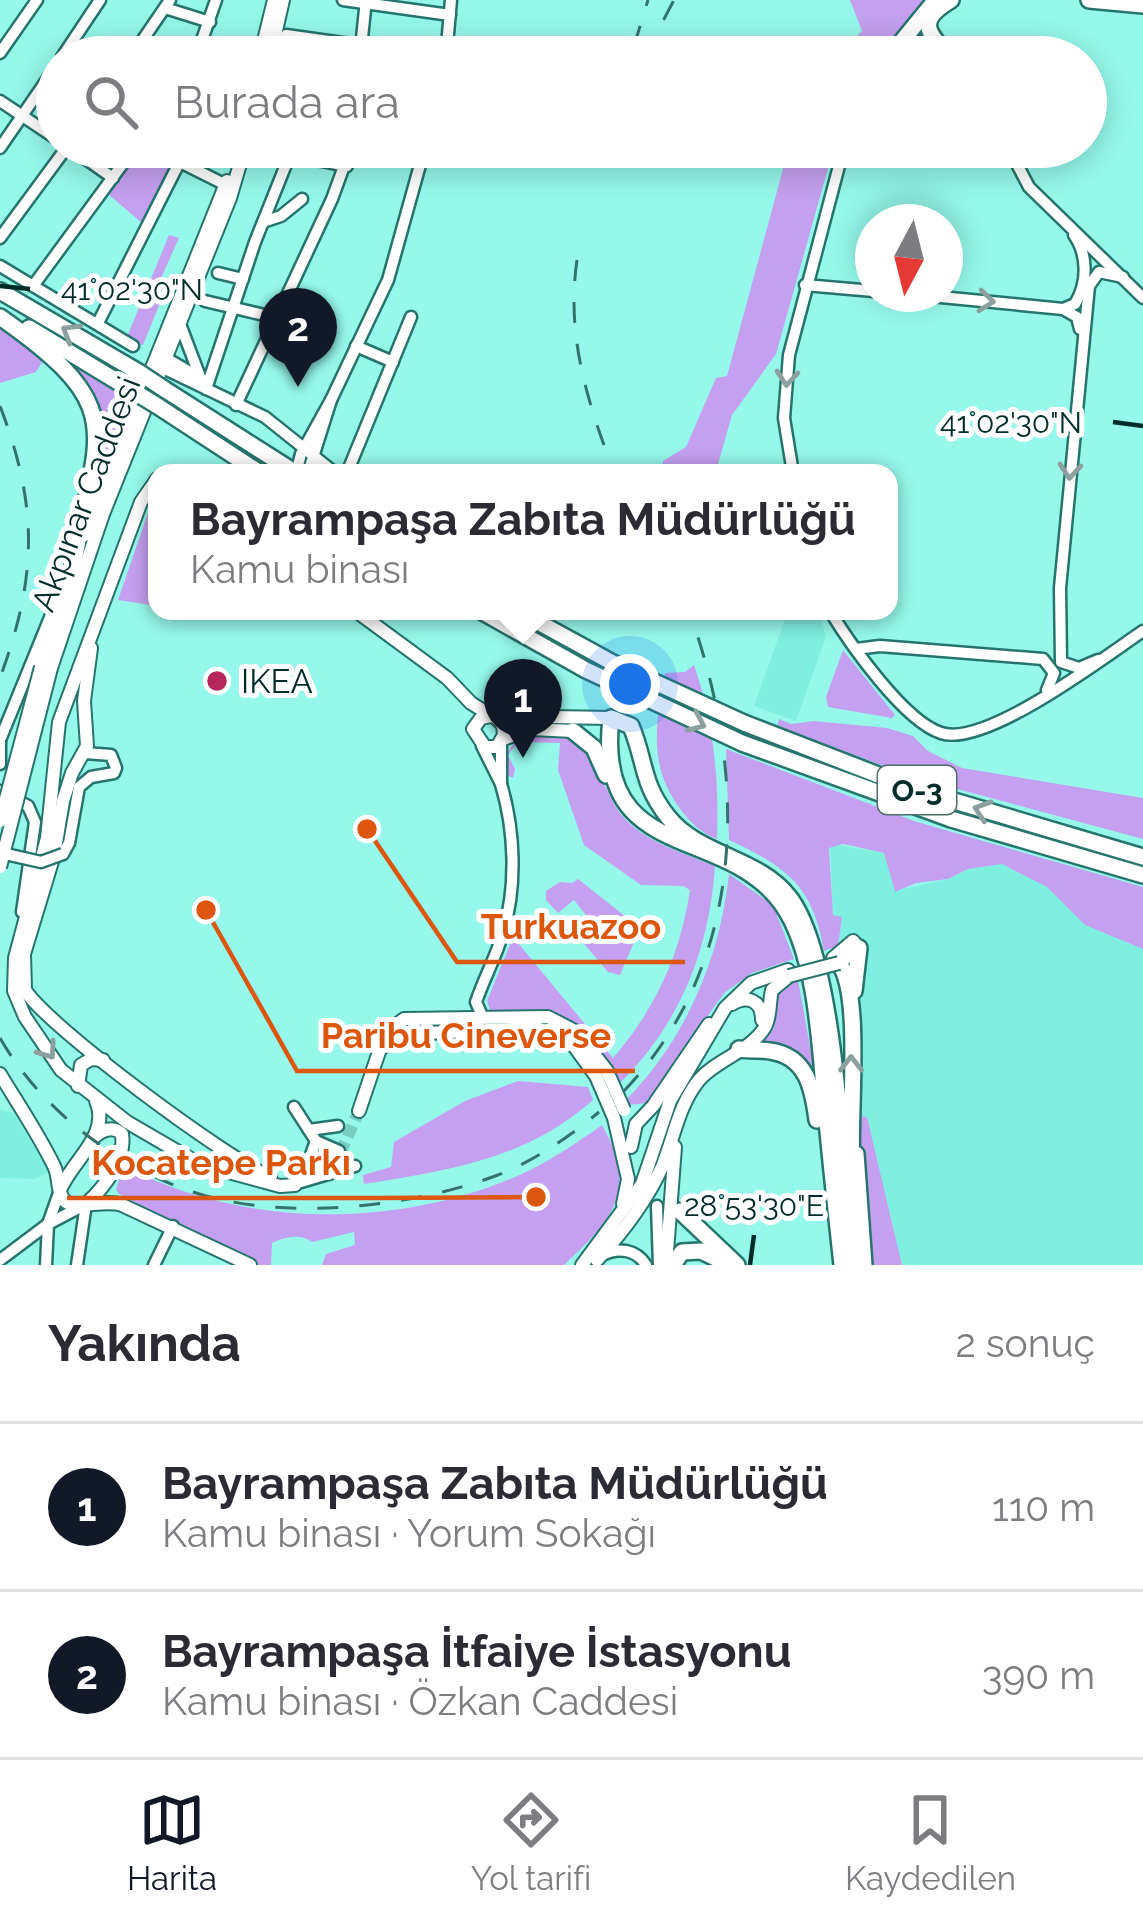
<!DOCTYPE html>
<html lang="tr">
<meta charset="utf-8">
<style>
:root{--surface:#fff;--page:#f2f2f3;--text:#2b2b33;--muted:#7c7c81;--line:#e1e1e2;--accent:#111827}
body{margin:0;font-family:Raleway,sans-serif;background:var(--page);color:var(--text)}
.compass{position:absolute;left:855px;top:204px;width:108px;height:108px;border-radius:50%;background:var(--surface);box-shadow:0 6px 30px #0003;rotate:187deg}
.you{position:absolute;left:630px;top:684px;width:42px;height:42px;margin:-30px;border:9px solid #fff;border-radius:50%;background:#1a73e8;box-shadow:0 0 0 18px #1a73e833}
.badge{display:grid;place-items:center;width:78px;height:78px;border-radius:50%;background:var(--accent);color:#fff;font-size:39px;font-weight:700}
.pin{position:absolute;translate:-50% -99px;filter:drop-shadow(0 3px 6px #0008)}
.pin::after{content:'';position:absolute;top:63px;width:42px;height:36px;background:inherit;clip-path:polygon(0 0,100% 0,50% 100%)}
.popup{position:absolute;left:148px;top:464px;width:750px;height:156px;box-sizing:border-box;display:grid;place-content:center;border-radius:24px;background:var(--surface);filter:drop-shadow(0 3px 9px #0005);font-size:39px;white-space:nowrap;color:var(--muted)}
.popup b{font-size:45px;color:var(--text)}
.popup::after{content:'';position:absolute;left:50%;top:100%;margin-left:-24px;border:24px solid transparent;border-top-color:var(--surface)}
.list{margin:0;padding:0;list-style:none}
h2{display:flex;justify-content:space-between;align-items:center;height:156px;margin:0;padding:0 48px;font-size:51px}
h2 small{font-size:39px;font-weight:400;color:var(--muted)}
.list li{display:grid;grid-template-columns:78px 1fr auto;gap:36px;align-items:center;box-sizing:border-box;height:168px;padding:0 48px;border-top:3px solid var(--line)}
.list b{display:block;font-size:45px;white-space:nowrap}
.list p{margin:0;font-size:39px;white-space:nowrap;color:var(--muted)}
.list em{font-size:39px;font-style:normal;color:var(--muted)}
.icon{flex:none;width:66px;height:66px;fill:none;stroke:currentColor;stroke-width:2;stroke-linecap:round;stroke-linejoin:round}
.map{position:relative;flex:none;width:1143px;height:1265px;overflow:hidden}
.search{position:absolute;background:var(--surface);box-shadow:0 6px 30px #0003;left:36px;right:36px;top:36px;height:132px;display:flex;align-items:center;gap:30px;box-sizing:border-box;padding:0 42px;border-radius:66px;color:var(--muted);font-size:45px}
.sheet{height:492px;background:var(--surface)}
nav{display:flex;justify-content:space-around;align-items:center;box-sizing:border-box;height:168px;border-top:3px solid var(--line);background:var(--surface);font-size:33px;color:var(--muted)}
nav a{display:grid;justify-items:center;gap:6px}
nav .on{color:var(--accent)}
.map>svg:first-child{display:block}
.built{fill:#7eefe1}
.green{fill:#c5a0f0}
.lines{fill:none;stroke-linecap:round;stroke-linejoin:round}
.major-tunnel{stroke:#77cfc4;stroke-width:12;stroke-dasharray:12 6;stroke-linecap:butt}
.minor-casing{stroke:#26756d;stroke-width:15}
.major-casing{stroke:#26756d;stroke-width:16}
.highway-casing{stroke:#26756d;stroke-width:20}
.minor{stroke:#fff;stroke-width:10}
.major{stroke:#fff;stroke-width:12}
.highway{stroke:#fff;stroke-width:15}
.rail{stroke:#34736c;stroke-width:3;stroke-dasharray:21 21;stroke-linecap:butt}
.minor-bridge-casing{stroke:#26756d;stroke-width:15;stroke-linecap:butt}
.major-bridge-casing{stroke:#26756d;stroke-width:16;stroke-linecap:butt}
.highway-bridge-casing{stroke:#26756d;stroke-width:20;stroke-linecap:butt}
.minor-bridge{stroke:#fff;stroke-width:10}
.major-bridge{stroke:#fff;stroke-width:12}
.highway-bridge{stroke:#fff;stroke-width:15}
.oneway{stroke:#8ca09f}
.ticks{fill:none;stroke:#002d29;stroke-width:4.5}
.poi-dot{fill:#b5275a;stroke:#fff;stroke-width:4.5}
.labels{text-anchor:middle;dominant-baseline:central;stroke-width:10;stroke-linejoin:round;paint-order:stroke}
.shield{fill:#fff;stroke:#4c6c69;stroke-width:3}
.shield-label{font-size:30px;font-weight:bold;fill:#002d29}
.street-label{font-size:33px;fill:#002d29;stroke:#fff}
.poi-label{font-size:33px;fill:#002d29;stroke:#fff;text-anchor:start}
.ticks-label{font-size:30px;text-anchor:middle;fill:#002d29;stroke:#fff;stroke-width:10;stroke-linejoin:round;paint-order:stroke}
.leader{fill:none;stroke:#dc570d;stroke-width:4.5}
.callout-dot{fill:#dc570d;stroke:#fff;stroke-width:4.5}
.callout-label{font-size:36px;text-anchor:middle;font-weight:bold;fill:#dc570d;stroke:#fff;stroke-width:10;stroke-linejoin:round;paint-order:stroke}
</style>
<div class="map">
<svg width="1143" height="1265" viewBox="0 0 1143 1265">
<rect width="100%" height="100%" fill="#95f8eb"/>
<g class="built">
<path d="M788,611H819L826,637L796,721L754,706Z"/>
<path d="M830,844L884,853L895,891L948,879L968,869L1002,864L1047,887L1085,925L1143,949V1265H902L867,1117L858,1116L861,989L865,951L838,946L842,918L833,916Z"/>
<path d="M0,1110L14,1113L49,1172L35,1179L0,1178Z"/>
</g>
<g class="green">
<path d="M850,0H924L878,57H836L862,31Z"/>
<path d="M789,147H834L776,354L732,415L718,464L728,470L727,473H662L663,461L686,447L716,378L727,376Z"/>
<path d="M142,148L174,168L142,223L108,194Z"/>
<path d="M169,235L179,238L154,294L162,298L143,345L132,343L127,337Z"/>
<path d="M0,325L44,359L36,372L0,383Z"/>
<path d="M73,363L133,402L104,475L100,472C107,421 101,406 70,366Z"/>
<path d="M157,493V606L118,600L153,498Z"/>
<path d="M843,650L895,715L892,718L828,707L826,697Z"/>
<path d="M694,665C714,723 719,778 717,839C701,833 691,823 681,810C647,765 656,724 665,673L685,672Z"/>
<path d="M779,719L791,724L814,721L887,728L913,736L928,751L962,768L1143,798V839L920,779L777,727Z"/>
<path d="M531,735C542,735 558,733 569,736C597,745 603,796 625,819C649,844 684,853 715,866C709,951 680,1024 619,1084C602,1049 581,1014 538,1011C522,1009 506,1012 490,1010L487,1001L513,937L613,1058C655,1010 681,953 690,890L683,886L641,885L584,845L558,770L560,743L518,742L508,755L515,769L513,778L505,774C505,750 509,744 531,735Z"/>
<path d="M726,749L914,821L1143,887V949L1085,925L1047,887L1002,864L968,869L948,879L916,883L895,892L884,853L843,844L829,848L833,915L842,917L838,946L824,951C813,886 787,867 729,840Z"/>
<path d="M729,874L773,905L794,959L752,973L724,993L646,1103L629,1105L626,1100C686,1039 720,958 729,874Z"/>
<path d="M578,879L640,928L620,975L608,972L580,939L594,925L574,900L558,913L546,900V891L560,882L572,883Z"/>
<path d="M798,980L815,1074L811,1075L752,1046L774,1029L775,994L786,983Z"/>
<path d="M518,1081L588,1087L593,1100C527,1159 449,1170 364,1184L363,1175L391,1167L394,1142L465,1101Z"/>
<path d="M858,1116L867,1117L902,1265H868Z"/>
<path d="M602,1125C639,1190 613,1219 564,1265H322L326,1254L355,1245L354,1232L312,1242C300,1233 285,1237 272,1243L271,1265H257L119,1194L116,1189L124,1166C243,1228 393,1229 515,1177C546,1164 575,1144 602,1125Z"/>
</g>
<g class="lines">
<path class="major-tunnel" d="M313,1176L339,1156L359,1111"/>
<defs>
<g id="minor">
<path d="M343,0L450,15"/>
<path d="M165,8L210,22"/>
<path d="M286,35L443,57"/>
<path d="M904,45L918,41L942,57"/>
<path d="M0,53L37,0"/>
<path d="M62,57L100,0"/>
<path d="M131,57L170,0"/>
<path d="M196,57L216,0"/>
<path d="M360,57L366,0"/>
<path d="M446,57L451,0"/>
<path d="M0,101L57,139"/>
<path d="M69,147L113,178"/>
<path d="M150,147L226,185"/>
<path d="M1008,147L1029,187L1143,298"/>
<path d="M0,148L57,65"/>
<path d="M290,155L347,166"/>
<path d="M263,222L281,216L302,199"/>
<path d="M0,238L67,147"/>
<path d="M0,266L133,346"/>
<path d="M218,273L243,279"/>
<path d="M805,285L873,291"/>
<path d="M33,286L135,147"/>
<path d="M910,294L1063,309L1077,317L1080,329"/>
<path d="M205,301L277,318"/>
<path d="M1063,309L1075,304C1088,283 1088,255 1074,235"/>
<path d="M98,323L179,163"/>
<path d="M180,324L202,382"/>
<path d="M356,346L393,362"/>
<path d="M166,358L197,376"/>
<path d="M163,368L265,417L335,473"/>
<path d="M206,389L255,242L293,147"/>
<path d="M331,400L388,280L425,147"/>
<path d="M236,405L332,199L351,147"/>
<path d="M296,473L301,454L331,400L308,473"/>
<path d="M347,473L411,317"/>
<path d="M793,473L784,418L789,355L844,147"/>
<path d="M830,611C850,644 904,721 941,733C985,748 1103,658 1143,631"/>
<path d="M856,649L880,646L1043,659L1054,673L1047,690"/>
<path d="M1098,660L1079,668L1061,662L1060,588L1089,286L1099,272L1123,277"/>
<path d="M0,740L60,593"/>
<path d="M482,746L501,784V743"/>
<path d="M0,764V739"/>
<path d="M0,791L28,806L35,822L22,912"/>
<path d="M63,854L69,843L79,787L91,777L114,773L116,768L111,755L85,753"/>
<path d="M482,1016L476,1002C484,978 496,957 503,933C517,886 515,831 501,784"/>
<path d="M294,1107L316,1141L339,1151"/>
<path d="M309,1130L338,1126"/>
<path d="M316,1141L301,1182L355,1166"/>
<path d="M657,1206L659,1265"/>
<path d="M602,1255C618,1247 636,1249 646,1265"/>
<path d="M0,1260L48,1224L86,1204"/>
<path d="M46,1265L48,1224L59,1193"/>
<path d="M77,1265L86,1204"/>
<path d="M154,1265L173,1226"/>
</g>
<g id="major">
<path d="M260,57L274,0"/>
<path d="M270,57L283,0"/>
<path d="M157,479L141,502L59,722L47,838L15,958L14,991L25,1017L61,1070L127,1122L199,1164L280,1186L295,1185"/>
<path d="M85,535L227,181"/>
<path d="M356,611L447,678L471,703L490,715"/>
<path d="M91,648L84,701L87,746L72,773L63,801L54,855L24,954L25,990C47,1026 228,1160 270,1177"/>
<path d="M41,667L76,559"/>
<path d="M51,668L103,514L230,198L245,147"/>
<path d="M494,716L503,725L504,735L497,747H485L473,729L481,718L491,716L611,718"/>
<path d="M503,739L532,729L573,731"/>
<path d="M853,941L859,948L839,963L833,958Z"/>
<path d="M732,1004C747,995 762,1000 762,1020"/>
<path d="M383,1047L403,1034L537,1028L574,1046L596,1076"/>
<path d="M0,1074C18,1104 39,1135 54,1166C60,1177 56,1194 66,1202C77,1210 105,1199 122,1205L250,1265"/>
<path d="M78,1086L81,1065L91,1059L103,1060"/>
<path d="M359,1111L385,1034L404,1019L548,1017L577,1032L607,1071"/>
<path d="M614,1118L628,1179L623,1204"/>
<path d="M631,1147L636,1124L653,1106L709,1024"/>
<path d="M61,1188C73,1160 111,1134 96,1101"/>
<path d="M87,1203C105,1187 126,1158 122,1134C113,1125 102,1130 93,1138"/>
<path d="M597,1260C623,1232 646,1202 662,1167C674,1138 678,1106 699,1080C717,1059 751,1051 765,1027C771,1016 769,1002 772,990L789,976"/>
<path d="M582,1265L642,1184L670,1101L725,1008L751,983L788,970"/>
<path d="M666,1265L675,1147"/>
</g>
<g id="highway">
<path d="M1089,0L1143,5"/>
<path d="M889,57L934,2"/>
<path d="M950,57C927,32 916,21 951,0"/>
<path d="M0,291L140,373"/>
<path d="M0,317C131,409 97,428 73,567"/>
<path d="M29,328L133,391"/>
<path d="M164,389L296,473"/>
<path d="M156,405L260,473"/>
<path d="M744,723L917,790L1143,857"/>
<path d="M573,731L594,748L606,775"/>
<path d="M742,743L951,819L1143,875"/>
<path d="M839,963C863,995 848,1121 852,1166"/>
<path d="M854,991L859,948"/>
<path d="M739,1049C750,1051 759,1049 770,1051C807,1056 813,1089 817,1120"/>
<path d="M856,1154L864,1265"/>
<path d="M680,1211L737,1265"/>
<path d="M673,1265L682,1252L701,1251L726,1263"/>
<path d="M842,1265C836,1210 830,1155 825,1100C820,1042 816,952 782,904C724,823 594,865 611,718L631,726C646,762 641,783 668,817C699,856 758,857 789,897C837,958 843,1181 852,1265"/>
</g>
</defs>
<use href="#minor" class="minor-casing"/>
<use href="#major" class="major-casing"/>
<use href="#highway" class="highway-casing"/>
<use href="#minor" class="minor"/>
<use href="#major" class="major"/>
<use href="#highway" class="highway"/>
<g class="rail">
<path d="M634,46L648,0"/>
<path d="M644,57L674,0"/>
<path d="M577,260C566,336 587,401 614,472"/>
<path d="M0,406C39,508 37,577 0,678"/>
<path d="M0,1038C40,1108 114,1165 190,1191C280,1222 410,1208 498,1175C534,1161 569,1137 599,1112"/>
<path d="M624,1091C749,960 748,773 689,611"/>
</g>
<defs>
<path id="minor-bridge" d="M10,855L41,862L63,854"/>
<g id="major-bridge">
<path d="M0,821L41,667"/>
<path d="M0,867L51,668"/>
<path d="M789,976L839,963"/>
<path d="M607,1071L624,1110"/>
<path d="M596,1076L614,1118"/>
</g>
<g id="highway-bridge">
<path d="M140,373L164,389"/>
<path d="M133,391L156,405"/>
<path d="M481,611L586,670L742,743"/>
<path d="M518,611L611,662L744,723"/>
</g>
</defs>
<use href="#minor-bridge" class="minor-bridge-casing"/>
<use href="#major-bridge" class="major-bridge-casing"/>
<use href="#highway-bridge" class="highway-bridge-casing"/>
<use href="#minor-bridge" class="minor-bridge"/>
<use href="#major-bridge" class="major-bridge"/>
<use href="#highway-bridge" class="highway-bridge"/>
</g>
<defs><path id="oneway-chevron" d="M-2-3.5L2.5 0L-2 3.5" fill="none" stroke-width="1.6" stroke-linecap="round" stroke-linejoin="round" transform="scale(3)"/></defs>
<g class="oneway">
<use href="#oneway-chevron" transform="translate(986 301) rotate(6)"/>
<use href="#oneway-chevron" transform="translate(70 332) rotate(-149)"/>
<use href="#oneway-chevron" transform="translate(787 378) rotate(95)"/>
<use href="#oneway-chevron" transform="translate(1070 471) rotate(95)"/>
<use href="#oneway-chevron" transform="translate(697 723) rotate(24)"/>
<use href="#oneway-chevron" transform="translate(982 810) rotate(-162)"/>
<use href="#oneway-chevron" transform="translate(48 1051) rotate(55)"/>
<use href="#oneway-chevron" transform="translate(851 1064) rotate(-90)"/>
</g>
<path class="ticks" d="M0,286L30,289M1113,422L1143,426M750,1265L754,1235"/>
<circle class="poi-dot" cx="217" cy="681" r="12"/>
<g class="labels">
<rect class="shield" x="878" y="766" width="78" height="48" rx="9"/>
<g class="shield-label">
<text x="917" y="790">O-3</text>
</g>
<g class="street-label">
<text transform="translate(86 494) rotate(-69)">Akpınar Caddesi</text>
</g>
<g class="poi-label">
<text x="241" y="681">IKEA</text>
</g>
</g>
<g class="ticks-label">
<text x="132" y="300">41°02'30"N</text>
<text x="1011" y="433">41°02'30"N</text>
<text x="754" y="1216">28°53'30"E</text>
</g>
<path class="leader" d="M367 829L457 962H685M206 910L297 1071H635M536 1197L375 1198H67"/>
<g class="callout-dot">
<circle cx="367" cy="829" r="12"/>
<circle cx="206" cy="910" r="12"/>
<circle cx="536" cy="1197" r="12"/>
</g>
<g class="callout-label">
<text x="571" y="939">Turkuazoo</text>
<text x="466" y="1048">Paribu Cineverse</text>
<text x="221" y="1175">Kocatepe Parkı</text>
</g>
</svg>
<svg class="compass" viewBox="-18 -18 36 36"><path d="M0-13l5 13h-10z" fill="#e53935"/><path d="M0 13l5-13h-10z" fill="#7c7c81"/></svg>
<div class="you"></div>
<div class="pin badge" style="left:523px;top:758px">1</div>
<div class="popup"><b>Bayrampaşa Zabıta Müdürlüğü</b>Kamu binası</div>
<div class="pin badge" style="left:298px;top:387px">2</div>
<div class="search"><svg class="icon" aria-label="search" viewBox="0 0 24 24"><circle cx="10" cy="10" r="6"/><path d="M15 15l6 6"/></svg>Burada ara</div>
</div>
<section class="sheet">
<h2>Yakında<small>2 sonuç</small></h2>
<ul class="list">
<li><span class="badge">1</span><div><b>Bayrampaşa Zabıta Müdürlüğü</b><p>Kamu binası · Yorum Sokağı</p></div><em>110 m</em></li>
<li><span class="badge">2</span><div><b>Bayrampaşa İtfaiye İstasyonu</b><p>Kamu binası · Özkan Caddesi</p></div><em>390 m</em></li>
</ul>
</section>
<nav>
<a class="on"><svg class="icon" aria-label="map" viewBox="0 0 24 24"><path d="M3 6l6-2 6 2 6-2v14l-6 2-6-2-6 2zM9 4v14M15 6v14"/></svg>Harita</a>
<a><svg class="icon" aria-label="directions" viewBox="0 0 24 24"><path d="M12 3l9 9-9 9-9-9zM9 14v-3h6M13 9l2 2-2 2"/></svg>Yol tarifi</a>
<a><svg class="icon" aria-label="saved" viewBox="0 0 24 24"><path d="M7 4h10v16l-5-4-5 4z"/></svg>Kaydedilen</a>
</nav>
